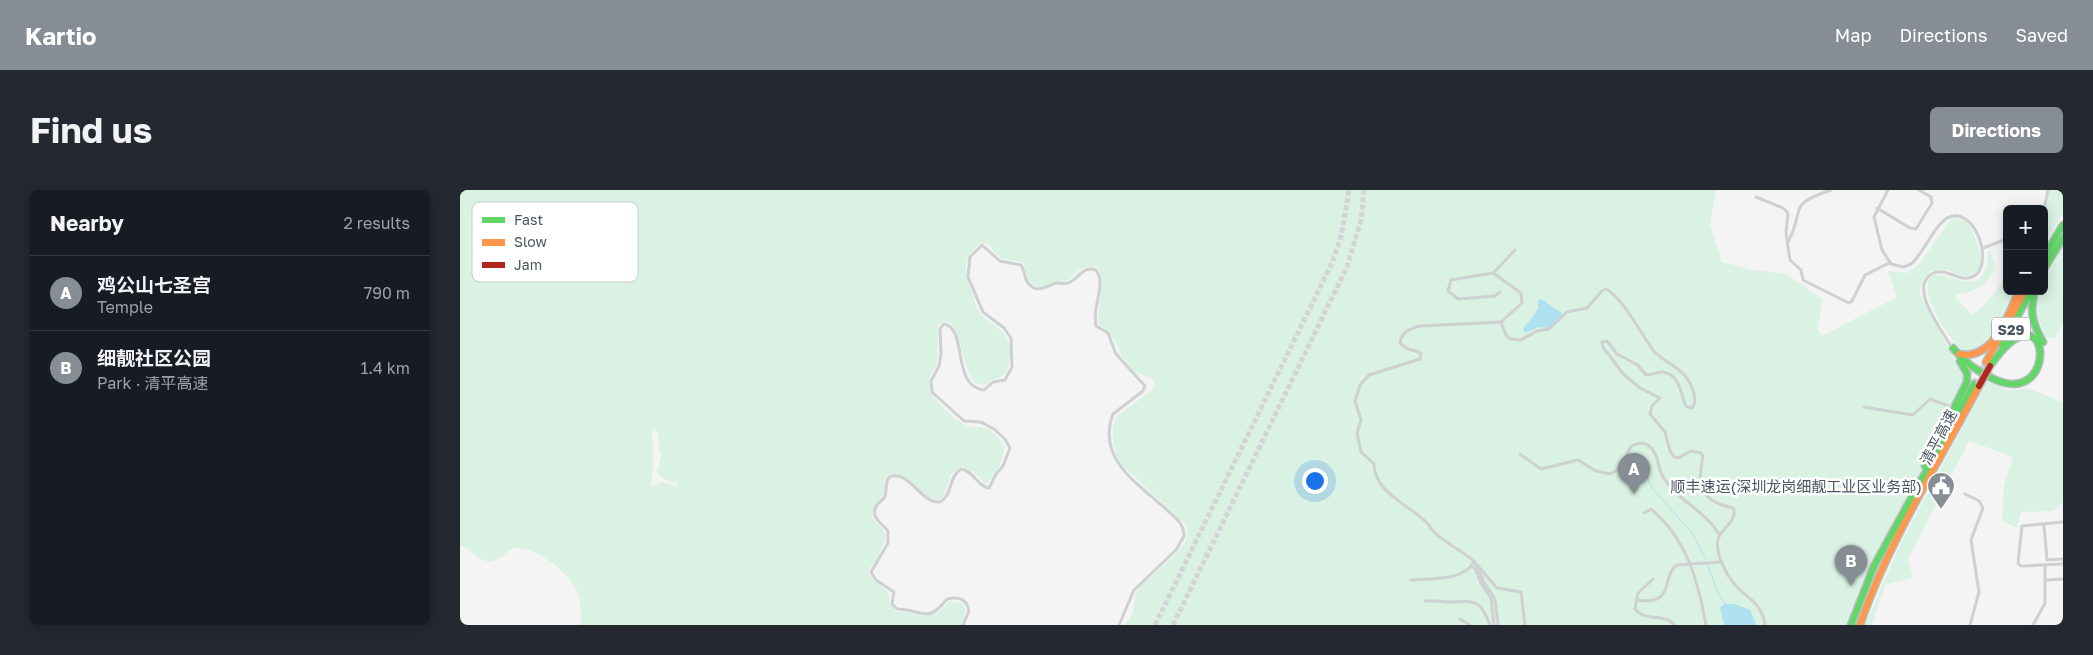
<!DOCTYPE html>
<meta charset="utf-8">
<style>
:root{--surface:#171b24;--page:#242831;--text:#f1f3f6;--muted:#9ea1a6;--line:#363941;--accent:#868d94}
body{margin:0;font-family:"Golos Text","Noto Sans SC",sans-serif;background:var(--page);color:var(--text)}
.controls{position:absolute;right:15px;top:15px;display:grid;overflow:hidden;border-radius:8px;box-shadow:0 2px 12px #0003}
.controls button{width:45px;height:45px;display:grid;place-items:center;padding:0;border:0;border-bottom:1px solid var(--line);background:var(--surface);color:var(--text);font:25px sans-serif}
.you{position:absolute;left:854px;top:290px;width:18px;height:18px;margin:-12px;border:4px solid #fff;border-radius:50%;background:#1a73e8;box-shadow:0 0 0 8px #1a73e833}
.badge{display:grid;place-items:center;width:32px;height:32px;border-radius:50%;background:var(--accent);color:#fff;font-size:16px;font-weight:700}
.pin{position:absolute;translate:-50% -41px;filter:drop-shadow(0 1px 2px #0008)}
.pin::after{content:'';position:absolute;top:26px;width:18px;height:15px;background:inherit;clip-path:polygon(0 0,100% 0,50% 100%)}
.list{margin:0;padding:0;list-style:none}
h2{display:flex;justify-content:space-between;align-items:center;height:65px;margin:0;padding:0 20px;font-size:21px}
h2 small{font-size:16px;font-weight:400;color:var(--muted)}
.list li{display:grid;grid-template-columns:32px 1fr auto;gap:15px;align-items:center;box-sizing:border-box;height:75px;padding:0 20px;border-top:1px solid var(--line)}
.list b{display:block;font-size:19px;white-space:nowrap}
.list p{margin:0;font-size:16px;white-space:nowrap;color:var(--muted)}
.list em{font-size:16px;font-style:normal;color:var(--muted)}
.map{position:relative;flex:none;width:1603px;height:435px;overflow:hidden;border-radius:8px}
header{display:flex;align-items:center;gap:30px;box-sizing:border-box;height:70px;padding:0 25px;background:var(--accent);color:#fff}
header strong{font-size:24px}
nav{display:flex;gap:28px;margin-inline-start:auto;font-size:18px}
.intro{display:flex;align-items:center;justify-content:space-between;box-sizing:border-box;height:120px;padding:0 30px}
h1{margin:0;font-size:35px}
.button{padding:12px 22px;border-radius:8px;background:var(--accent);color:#fff;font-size:18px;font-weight:700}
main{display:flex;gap:30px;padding:0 30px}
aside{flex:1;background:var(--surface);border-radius:8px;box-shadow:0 2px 12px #0003}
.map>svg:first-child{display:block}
.green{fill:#d9f2e3;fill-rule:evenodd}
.water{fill:#aee2f0}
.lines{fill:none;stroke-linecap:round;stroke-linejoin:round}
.stream{stroke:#aee2f0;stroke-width:1}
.primary-tunnel{stroke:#d2d4d7;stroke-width:5;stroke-dasharray:5 2.5;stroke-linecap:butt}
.highway-tunnel{stroke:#d2d4d7;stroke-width:6;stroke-dasharray:6 3;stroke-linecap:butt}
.fast-casing{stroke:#b9bec3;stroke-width:9}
.slow-casing{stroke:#b9bec3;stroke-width:9}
.street{stroke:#ced0d2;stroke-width:3}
.fast{stroke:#63d668;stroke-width:6}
.slow{stroke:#ff974d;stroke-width:6}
.jam-bridge-casing{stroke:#b9bec3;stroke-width:9;stroke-linecap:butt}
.jam-bridge{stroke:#b3261e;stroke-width:6}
.labels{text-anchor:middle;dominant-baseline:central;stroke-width:5;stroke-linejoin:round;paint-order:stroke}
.shield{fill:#fff;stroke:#808990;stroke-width:1}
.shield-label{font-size:14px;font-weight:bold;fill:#4a5661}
.street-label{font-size:15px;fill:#4a5661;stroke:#fff}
.poi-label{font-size:15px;fill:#4a5661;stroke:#fff;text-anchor:end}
.key{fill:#fff;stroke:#c9ccd0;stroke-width:1}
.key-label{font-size:14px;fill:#4a5661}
</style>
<header>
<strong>Kartio</strong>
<nav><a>Map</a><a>Directions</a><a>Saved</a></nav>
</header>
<div class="intro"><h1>Find us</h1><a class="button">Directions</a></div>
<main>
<aside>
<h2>Nearby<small>2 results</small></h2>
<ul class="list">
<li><span class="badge">A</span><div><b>鸡公山七圣宫</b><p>Temple</p></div><em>790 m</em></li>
<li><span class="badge">B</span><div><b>细靓社区公园</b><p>Park · 清平高速</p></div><em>1.4 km</em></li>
</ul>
</aside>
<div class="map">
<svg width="1603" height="435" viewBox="0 0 1603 435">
<rect width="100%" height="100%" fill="#f4f4f4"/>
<g class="green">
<path d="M0,0H1256L1250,35L1262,72L1293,80L1326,84L1363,109L1357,139L1362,146L1437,107L1428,81L1447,83L1459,74L1491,29C1500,28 1506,29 1510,37C1518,50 1532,87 1504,86C1498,86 1492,81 1486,80C1469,76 1460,90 1460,104L1493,167L1503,181L1505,189L1450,302L1409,374L1386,435H664C667,431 672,426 673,422C675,413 673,404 680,396C693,383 734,357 727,336L660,273C653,260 650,242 656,227L692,200L695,195L694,190C686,185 677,185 670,177C658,164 657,144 640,137L638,131L642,94L638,77C626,74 616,81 609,90L596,92L582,97L575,96L568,90L563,72L540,68L526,53L521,52C500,72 504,83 514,107C515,112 516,118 519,122C530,138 551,138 550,162C550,167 549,176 547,181C542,190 531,187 525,195L516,193C502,176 503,151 491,133L483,131L478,136L477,174L470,186L469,200C475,211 498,234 511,237C514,238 519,236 522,237C533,239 540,250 545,258L539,277L526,295L515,283L502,276L491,284L483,307L479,310C457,308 457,283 428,284C423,291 425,296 423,304C421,313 413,317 412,327C415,332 423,338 425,344C427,352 418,360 418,368L408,380C411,395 433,396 429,412L436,422C459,421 473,435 489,411L503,413L506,421L501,435H121C122,426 121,409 117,401C109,383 76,356 56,358C46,359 39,374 26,371C16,369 9,358 0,355ZM194,238C202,246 196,255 201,265L197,282C200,288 209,293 216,292L218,294L217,296L202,292L190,297C194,288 194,251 191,244Z"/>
<path d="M1590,0H1603V23L1584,55V21Z"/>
<path d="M1603,57V134L1595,148H1587C1579,132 1573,118 1579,101H1584V91Z"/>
<path d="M1528,60L1531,62L1536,78C1525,95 1518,101 1498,104L1495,107L1512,125C1522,121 1545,91 1547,81V101H1558C1547,121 1533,163 1506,162C1492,156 1456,101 1471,87C1484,75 1528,119 1528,60Z"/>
<path d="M1527,191L1550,201L1567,198L1603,212V312L1593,321L1561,322L1557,338L1542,330L1544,295L1553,267L1509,251L1448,369L1453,388L1425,395L1412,435H1405L1440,355Z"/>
</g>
<g class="water">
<path d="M1081,109L1103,124L1089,138L1079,137L1065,143L1063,139L1078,119V110Z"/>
<path d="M1265,414H1275L1290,420L1296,435H1264L1260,417Z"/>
</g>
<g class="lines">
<g class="stream">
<path d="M1187,287L1192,298L1233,344L1245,369"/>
<path d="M1247,374L1259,405L1265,414"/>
</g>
<g class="primary-tunnel">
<path d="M695,435L872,73L881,47L889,0"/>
<path d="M713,435L887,77L901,30L904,0"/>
</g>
<path class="highway-tunnel" d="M1514,194L1526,172"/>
<defs>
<g id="fast">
<path d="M1584,67L1603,35"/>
<path d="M1584,79L1603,48"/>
<path d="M1575,101C1569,121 1573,135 1583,152"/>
<path d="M1542,155L1571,101"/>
<path d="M1493,158C1504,172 1520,183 1536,190C1601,217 1590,89 1530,176"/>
<path d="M1465,276L1507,192V183L1500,171"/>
<path d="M1391,435L1414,376L1514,194"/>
</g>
<g id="slow">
<path d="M1499,164C1533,171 1548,126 1559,101"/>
<path d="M1526,172L1565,101"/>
<path d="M1400,435C1427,354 1479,272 1519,196"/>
</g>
</defs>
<use href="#fast" class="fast-casing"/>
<use href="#slow" class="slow-casing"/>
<g class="street">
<path d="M1428,0L1414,27L1422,60L1431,74L1443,77L1451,74C1464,63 1473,37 1487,28C1512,14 1534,67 1516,85C1504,93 1495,84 1483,82C1477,81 1473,82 1469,86C1451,101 1483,142 1492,158"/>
<path d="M1296,7L1323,18L1328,23L1326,43L1330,70L1341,80L1343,90L1389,113L1392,111L1405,85L1429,73"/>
<path d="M1417,18L1450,38L1456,39L1472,13L1471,7L1459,0"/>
<path d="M1584,19L1588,0"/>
<path d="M1328,52C1346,18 1326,15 1371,0"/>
<path d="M1523,58L1547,49"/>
<path d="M1033,83L1055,60"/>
<path d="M1041,132L1046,145L1050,149L1061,150L1077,141L1089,139L1107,122L1127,118L1142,101L1146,99C1163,108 1181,144 1193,160C1203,172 1221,177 1228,190C1233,197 1238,212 1232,218L1226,216C1220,204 1221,184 1202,182C1197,182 1192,185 1186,185L1178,175L1157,164L1147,151L1142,152L1143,157L1164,185L1180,198L1200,208L1192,216L1190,224L1205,242L1210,261L1214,267L1218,268L1231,261L1241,263L1243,266C1239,285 1237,305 1259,314C1264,316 1269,316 1274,319C1277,336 1253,339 1258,360C1260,373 1269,389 1278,398C1285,406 1295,410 1300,420C1303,424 1304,430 1305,435"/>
<path d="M1404,217L1453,225L1470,209L1494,218"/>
<path d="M1060,264L1081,279L1118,270L1136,281L1150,284L1160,278L1171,256C1176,254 1183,251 1189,256C1199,263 1197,277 1203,287C1217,310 1245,321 1259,344"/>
<path d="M1505,304L1519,311L1523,318L1511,350L1519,402L1510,435"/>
<path d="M1184,323L1191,319C1227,349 1238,391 1246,435"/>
<path d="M1603,332L1562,336L1558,373L1561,376L1603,374"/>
<path d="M1584,335L1587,370L1603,369"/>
<path d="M1015,372C1003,361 986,354 974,342C971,340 970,335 967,333C950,315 914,303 914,274L901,262L897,243L901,230L895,211L900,195L909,185L960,169L961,163L946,158L940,153C941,142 950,138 960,136L1041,132L1062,113L1061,103L1033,83L991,90L988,101L998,109L1035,106L1040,102"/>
<path d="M1017,375L1037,398L1061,402L1065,435"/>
<path d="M1018,377L1023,391L1035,409L1038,435"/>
<path d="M1015,378L1021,393L1031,408L1034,435"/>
<path d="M1193,389L1178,403L1175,419C1186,433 1204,422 1214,435"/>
<path d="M951,390C971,388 1003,391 1013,373L1017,375L1016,378L1011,377"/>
<path d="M1585,390L1603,389"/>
<path d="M1176,410C1217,416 1200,387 1217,375L1261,372"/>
<path d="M965,411C973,410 980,412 988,412C1014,411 1020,408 1030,435"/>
<path d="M1000,429L1010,435"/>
<path d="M0,432L1,435"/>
<path d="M503,435L509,421C507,409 499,406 487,409C467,435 462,419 437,419L432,414L434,402L416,390L411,382L428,353V341C422,334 409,326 417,315C420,311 424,310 425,306C427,299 425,294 429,287C450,279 459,313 480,312C493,305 488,287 501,279C514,281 518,297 529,298L536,284L543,276L550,258L545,249L534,239L521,232L504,231L472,202L471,191L479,176L481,164L480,139L484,134C508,138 491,197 524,200L533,192L545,190L552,177L551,148L544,138L523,122L508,87L510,67L522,55L540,71L561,75C565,81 564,88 568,93C578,105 586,95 597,93C602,93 608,95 612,91C620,86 624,76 636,80C647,96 631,118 636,136L648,143L656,164L685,196L683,201L653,224C636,270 679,294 708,321C716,328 724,334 724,346L716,360L674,400L659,435"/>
<path d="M1573,435L1585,413V375"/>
</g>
<use href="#fast" class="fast"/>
<use href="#slow" class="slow"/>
<defs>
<path id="jam-bridge" d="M1519,196L1530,176"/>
</defs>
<use href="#jam-bridge" class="jam-bridge-casing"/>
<use href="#jam-bridge" class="jam-bridge"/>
</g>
<defs>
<symbol id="civic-pin" viewBox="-11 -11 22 30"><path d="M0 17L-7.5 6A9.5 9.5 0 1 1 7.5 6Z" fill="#868d94" stroke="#fff"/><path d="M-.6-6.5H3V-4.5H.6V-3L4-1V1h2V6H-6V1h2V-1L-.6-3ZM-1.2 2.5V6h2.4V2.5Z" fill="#fff"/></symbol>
</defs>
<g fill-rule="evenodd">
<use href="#civic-pin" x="1465" y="280" width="32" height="43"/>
</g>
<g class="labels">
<rect class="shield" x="1532" y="127.5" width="38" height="23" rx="4"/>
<g class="shield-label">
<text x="1551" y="139">S29</text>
</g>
<g class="street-label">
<text transform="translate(1478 247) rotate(-62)">清平高速</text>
</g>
<g class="poi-label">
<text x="1462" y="296">顺丰速运(深圳龙岗细靓工业区业务部)</text>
</g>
</g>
<rect x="12" y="12" width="166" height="80" rx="8" class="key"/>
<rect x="22" y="27" width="23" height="6" fill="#63d668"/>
<rect x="22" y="49" width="23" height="7" fill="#ff974d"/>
<rect x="22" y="72" width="23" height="6" fill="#b3261e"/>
<g class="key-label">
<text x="54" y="35">Fast</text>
<text x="54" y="57">Slow</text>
<text x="54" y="80">Jam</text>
</g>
</svg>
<div class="controls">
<button>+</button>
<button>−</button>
</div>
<div class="you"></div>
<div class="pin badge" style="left:1174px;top:304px">A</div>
<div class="pin badge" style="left:1391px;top:396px">B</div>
</div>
</main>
